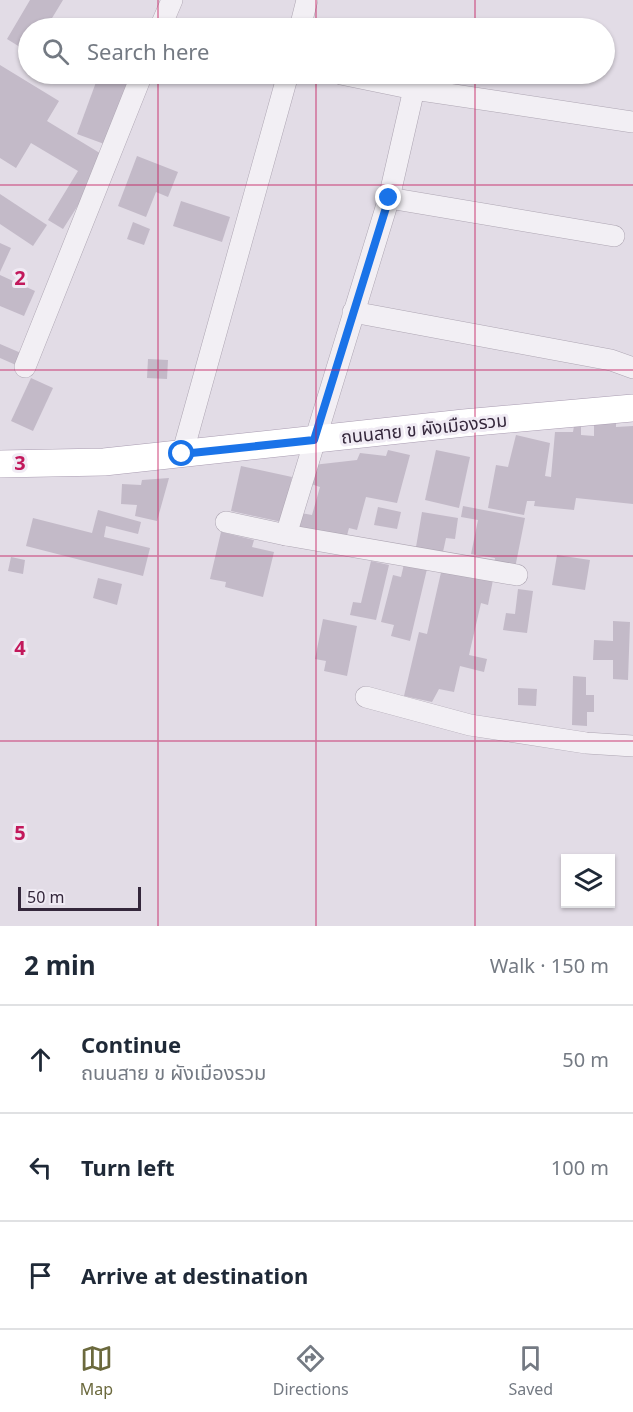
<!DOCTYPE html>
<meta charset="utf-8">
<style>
:root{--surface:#fff;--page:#f6f6f7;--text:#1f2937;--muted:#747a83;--line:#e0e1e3;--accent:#6b693d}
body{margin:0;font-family:"Noto Sans","Noto Sans Thai",sans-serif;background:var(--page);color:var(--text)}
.controls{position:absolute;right:18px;bottom:18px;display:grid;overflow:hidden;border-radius:0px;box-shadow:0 2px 4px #0004}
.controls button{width:54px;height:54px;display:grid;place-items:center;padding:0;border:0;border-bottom:2px solid var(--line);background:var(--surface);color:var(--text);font:30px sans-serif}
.scale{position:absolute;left:18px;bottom:15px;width:123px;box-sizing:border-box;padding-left:6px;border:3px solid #34273b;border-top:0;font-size:16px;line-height:21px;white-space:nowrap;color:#34273b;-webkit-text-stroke:4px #f0ebf4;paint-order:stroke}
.stop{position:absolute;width:18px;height:18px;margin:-14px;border:4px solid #1a73e8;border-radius:50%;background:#fff}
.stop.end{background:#1a73e8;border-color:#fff;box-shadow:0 2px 6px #0008}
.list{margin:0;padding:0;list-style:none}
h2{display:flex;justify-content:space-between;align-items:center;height:78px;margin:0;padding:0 24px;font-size:26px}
h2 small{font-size:20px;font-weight:400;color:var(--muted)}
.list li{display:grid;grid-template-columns:39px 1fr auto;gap:18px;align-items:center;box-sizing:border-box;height:108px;padding:0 24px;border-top:2px solid var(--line)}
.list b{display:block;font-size:22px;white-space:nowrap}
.list p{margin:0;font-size:20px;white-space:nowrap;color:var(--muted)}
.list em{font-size:20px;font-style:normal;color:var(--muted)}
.icon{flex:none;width:33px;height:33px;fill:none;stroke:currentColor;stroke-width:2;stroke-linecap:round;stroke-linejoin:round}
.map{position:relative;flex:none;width:633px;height:926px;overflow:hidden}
.search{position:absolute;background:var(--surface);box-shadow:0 2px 4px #0004;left:18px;right:18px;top:18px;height:66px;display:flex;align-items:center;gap:15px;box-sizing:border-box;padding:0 21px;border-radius:33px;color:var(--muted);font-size:22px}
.sheet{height:402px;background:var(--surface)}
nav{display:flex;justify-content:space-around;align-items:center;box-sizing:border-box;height:84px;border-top:2px solid var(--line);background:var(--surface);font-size:16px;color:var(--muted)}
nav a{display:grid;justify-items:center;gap:3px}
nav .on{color:var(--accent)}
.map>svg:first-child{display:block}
.building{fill:#c3bac8}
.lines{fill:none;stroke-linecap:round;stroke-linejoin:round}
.minor-casing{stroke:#aea6b3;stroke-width:22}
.major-casing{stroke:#a99cb1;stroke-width:28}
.minor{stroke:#f2eff4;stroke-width:21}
.major{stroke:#fff;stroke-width:27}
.route{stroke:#1a73e8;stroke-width:8}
.grid{fill:none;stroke:#c2185b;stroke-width:1.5;stroke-opacity:0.55}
.labels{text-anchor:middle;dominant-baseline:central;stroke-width:6;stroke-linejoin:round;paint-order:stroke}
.street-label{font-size:18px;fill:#34273b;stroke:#f0ebf4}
.grid-label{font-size:20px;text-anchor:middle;font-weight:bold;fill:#c2185b;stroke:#f0ebf4;stroke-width:6;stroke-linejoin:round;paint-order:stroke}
</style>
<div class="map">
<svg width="633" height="926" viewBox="0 0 633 926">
<rect width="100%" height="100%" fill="#e2dce6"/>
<g class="building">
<path d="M30,0H63L46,28H28V52L7,39Z"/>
<path d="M0,65L59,101L47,121L108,158L63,229L48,220L78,171L31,143L16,168L0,158Z"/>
<path d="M99,74H133L107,145L77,134Z"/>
<path d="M137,156L178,172L168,197L156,192L146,217L118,206Z"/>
<path d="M0,194L47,225L33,246L0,224Z"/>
<path d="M181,201L230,217L222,242L173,226Z"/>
<path d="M133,222L150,229L144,245L127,239Z"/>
<path d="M0,243L11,248L0,272Z"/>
<path d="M0,275L35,291L24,316L0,306Z"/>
<path d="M0,344L21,353L16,365L0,358Z"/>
<path d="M148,359L168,360L167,379L147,378Z"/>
<path d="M31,378L53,388L33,431L11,421Z"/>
<path d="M616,418V427L633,426V504L576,498L574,510L534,506L535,501H527L524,515L488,508L496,465L508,467L516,435L550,443L545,476L551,477L555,432H573L574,426L581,425V435L594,436V421Z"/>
<path d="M388,450L410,455L397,503L366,497L357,530L349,528L346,539L297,529L301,513L312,515L320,487L308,483L313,465L357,460L360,453L386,456Z"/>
<path d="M436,450L470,457L459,508L425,500Z"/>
<path d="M241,466L292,477L282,522L231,511Z"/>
<path d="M169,478L157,521L135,516L137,505L121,504L122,484L141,485L142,480Z"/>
<path d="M463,506L525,518L515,568L494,564L495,558L471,554L478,520L461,517Z"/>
<path d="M378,507L401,512L397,529L374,525Z"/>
<path d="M98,510L141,522L138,534L106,526L104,537L150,548L143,576L26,546L33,518L92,533Z"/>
<path d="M422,512L458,518L455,539L446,538L443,552L416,547Z"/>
<path d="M221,532L254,540L252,547L274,552L263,597L225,587L226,582L210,579Z"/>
<path d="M557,555L590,560L585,590L552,585Z"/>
<path d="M11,557L25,560L23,574L8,571Z"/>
<path d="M371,561L389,565L376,620L350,615L353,602L361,603Z"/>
<path d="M404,564L427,569L410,641L391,636L394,625L381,622L393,575L401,577Z"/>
<path d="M442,568L493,580L488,605L481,603L469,655L487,659L484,672L460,666L454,692L439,689L432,702L404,696L419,632L427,634Z"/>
<path d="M98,578L122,584L117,605L93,598Z"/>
<path d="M518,589L533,591L527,633L503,630L506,613L515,614Z"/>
<path d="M323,619L357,626L347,676L324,671L326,661L315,659Z"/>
<path d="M613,621L630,622L628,680L613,679V660H593L594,640L613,641Z"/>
<path d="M573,676L586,677V695H594V712H587V726L572,725Z"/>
<path d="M518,688L537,689L536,706L518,705Z"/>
</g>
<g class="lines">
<defs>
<g id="minor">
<path d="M160,28L172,0"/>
<path d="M300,28L307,0"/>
<path d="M341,74L414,89L633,122"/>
<path d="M389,198L614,236"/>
<path d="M353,312L611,360L633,368"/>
<path d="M25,367L142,74"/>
<path d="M182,455L288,74"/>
<path d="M226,522L286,535L517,575"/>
<path d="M286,535L389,198L414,89"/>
<path d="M366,697L470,725L586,743L633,746"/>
</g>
<path id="major" d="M0,464L104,462L464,423L633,408"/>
</defs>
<use href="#minor" class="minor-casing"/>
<use href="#major" class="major-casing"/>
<use href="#minor" class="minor"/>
<use href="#major" class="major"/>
</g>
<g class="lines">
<path class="route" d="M182,454L314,440L389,198"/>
</g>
<path class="grid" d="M158,0V28M316,0V28M475,0V28M158,74V926M316,74V926M475,74V926M0,185H633M0,370H633M0,556H633M0,741H633"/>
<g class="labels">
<g class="street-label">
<text transform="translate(424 428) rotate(-6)">ถนนสาย ข ผังเมืองรวม</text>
</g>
</g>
<g class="grid-label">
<text x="20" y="285">2</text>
<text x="20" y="470">3</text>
<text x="20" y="655">4</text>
<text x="20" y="840">5</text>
</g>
</svg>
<div class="controls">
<button><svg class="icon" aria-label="layers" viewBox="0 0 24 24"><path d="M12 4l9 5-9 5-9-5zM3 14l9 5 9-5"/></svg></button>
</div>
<div class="scale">50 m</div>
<div class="stop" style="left:182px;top:454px"></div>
<div class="stop end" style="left:389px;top:198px"></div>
<div class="search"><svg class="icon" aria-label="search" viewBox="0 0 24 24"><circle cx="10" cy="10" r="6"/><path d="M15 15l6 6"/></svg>Search here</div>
</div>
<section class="sheet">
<h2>2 min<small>Walk · 150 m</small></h2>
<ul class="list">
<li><svg class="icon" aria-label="ahead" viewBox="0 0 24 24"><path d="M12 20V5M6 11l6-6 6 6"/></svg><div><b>Continue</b><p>ถนนสาย ข ผังเมืองรวม</p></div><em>50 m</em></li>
<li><svg class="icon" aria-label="left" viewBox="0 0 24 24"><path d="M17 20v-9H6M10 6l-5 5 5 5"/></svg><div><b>Turn left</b></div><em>100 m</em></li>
<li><svg class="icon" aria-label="arrive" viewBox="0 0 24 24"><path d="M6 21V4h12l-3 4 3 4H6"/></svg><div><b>Arrive at destination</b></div></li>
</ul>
</section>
<nav>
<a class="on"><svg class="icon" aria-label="map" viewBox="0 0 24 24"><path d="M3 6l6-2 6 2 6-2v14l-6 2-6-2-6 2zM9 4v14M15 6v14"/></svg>Map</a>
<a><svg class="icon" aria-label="directions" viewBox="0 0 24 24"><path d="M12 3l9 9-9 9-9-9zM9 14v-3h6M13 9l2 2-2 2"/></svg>Directions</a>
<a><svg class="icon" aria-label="saved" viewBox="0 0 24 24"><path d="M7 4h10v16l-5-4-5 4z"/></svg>Saved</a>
</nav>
